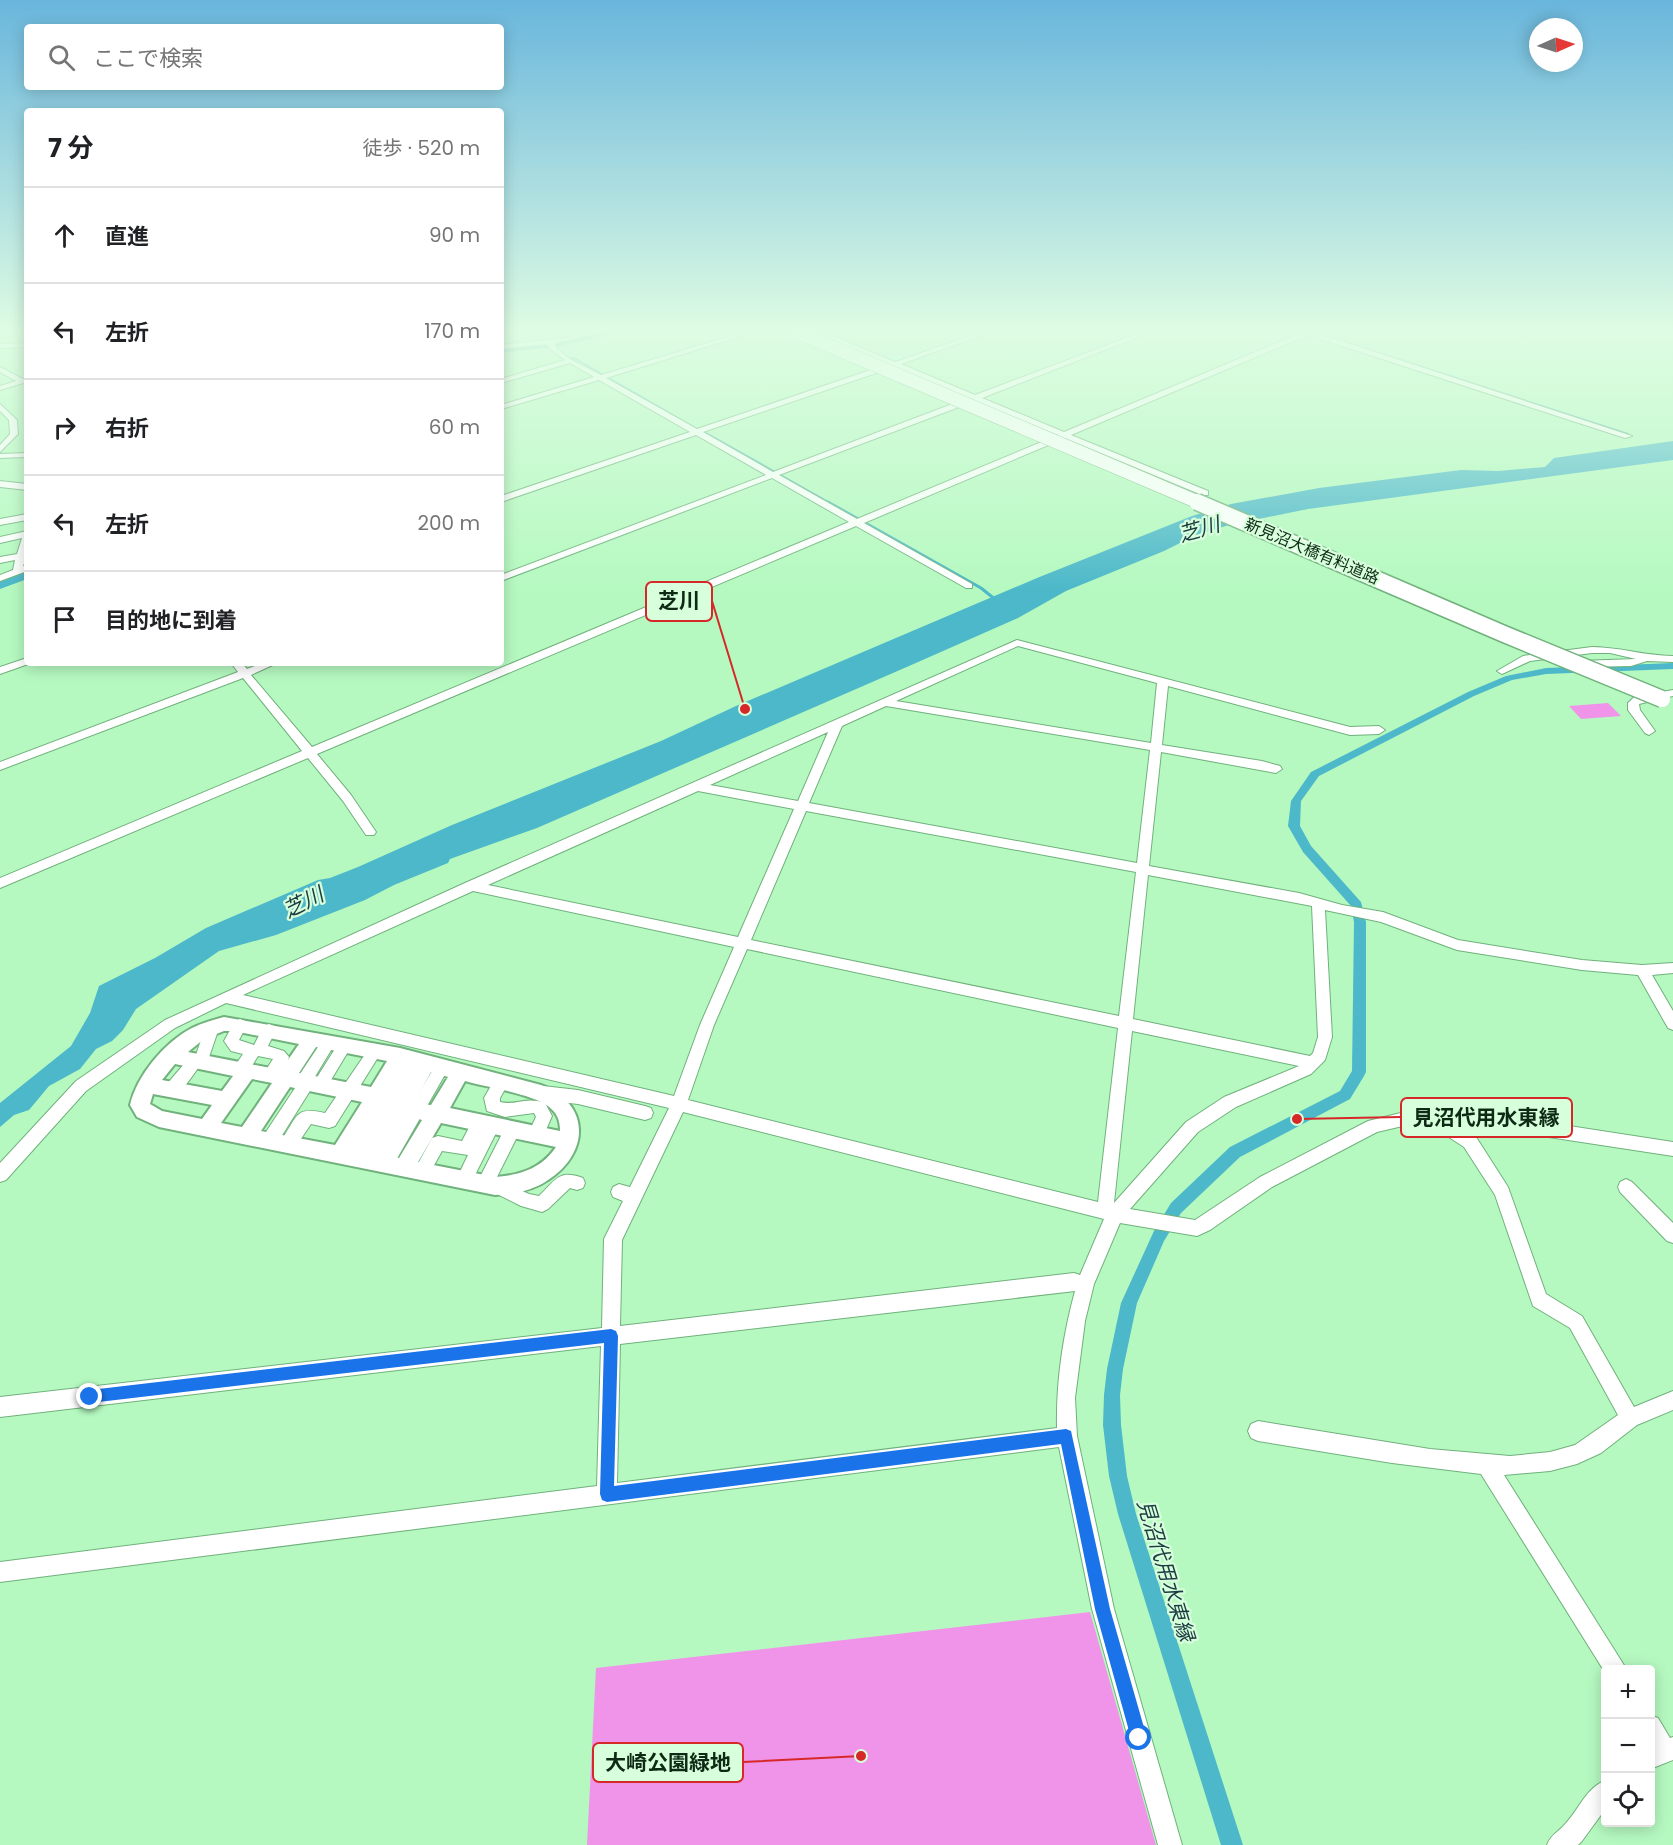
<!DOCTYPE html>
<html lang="ja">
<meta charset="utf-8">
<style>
:root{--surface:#fff;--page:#f6f6f6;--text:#202124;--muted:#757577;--line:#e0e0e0}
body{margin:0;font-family:Poppins,"Noto Sans JP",sans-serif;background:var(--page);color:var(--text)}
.controls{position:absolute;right:18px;bottom:18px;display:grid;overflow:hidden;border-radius:6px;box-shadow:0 3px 15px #0003}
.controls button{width:54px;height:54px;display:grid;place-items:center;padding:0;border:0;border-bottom:2px solid var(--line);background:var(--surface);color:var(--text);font:30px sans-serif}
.compass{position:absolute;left:1529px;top:18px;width:54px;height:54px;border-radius:50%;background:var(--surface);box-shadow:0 3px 15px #0003;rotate:87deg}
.stop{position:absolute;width:18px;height:18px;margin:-14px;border:4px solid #1a73e8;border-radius:50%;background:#fff}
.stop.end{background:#1a73e8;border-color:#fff;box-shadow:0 2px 6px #0008}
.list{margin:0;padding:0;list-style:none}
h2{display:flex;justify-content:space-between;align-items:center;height:78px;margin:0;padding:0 24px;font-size:26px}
h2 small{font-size:20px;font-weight:400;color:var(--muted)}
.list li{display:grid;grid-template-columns:39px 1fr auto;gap:18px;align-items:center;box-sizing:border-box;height:96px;padding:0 24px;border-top:2px solid var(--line)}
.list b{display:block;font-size:22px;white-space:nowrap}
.list em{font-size:20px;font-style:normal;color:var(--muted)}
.icon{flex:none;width:33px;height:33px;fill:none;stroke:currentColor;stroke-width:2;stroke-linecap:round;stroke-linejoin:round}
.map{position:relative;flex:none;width:1673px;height:1845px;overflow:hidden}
.search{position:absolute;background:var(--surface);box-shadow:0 3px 15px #0003;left:24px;top:24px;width:480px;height:66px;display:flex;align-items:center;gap:15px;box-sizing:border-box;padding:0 21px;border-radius:6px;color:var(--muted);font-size:22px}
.panel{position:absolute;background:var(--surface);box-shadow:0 3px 15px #0003;left:24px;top:108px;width:480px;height:558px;border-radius:6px}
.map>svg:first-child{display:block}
.green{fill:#f094ea}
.water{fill:#4cb8c9}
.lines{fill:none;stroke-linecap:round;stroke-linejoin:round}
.stream-far1{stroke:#4cb8c9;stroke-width:2}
.stream{stroke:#4cb8c9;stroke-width:3}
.canal{fill:#4cb8c9;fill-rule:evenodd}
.river{fill:#4cb8c9;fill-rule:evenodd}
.minor-casing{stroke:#70b17c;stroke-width:2}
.tertiary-casing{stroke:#70b17c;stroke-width:4}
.minor{fill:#fff;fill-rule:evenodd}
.tertiary{fill:#fff;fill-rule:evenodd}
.trunk-bridge-far1-casing{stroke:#70b17c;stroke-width:14;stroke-linecap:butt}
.trunk-bridge-casing{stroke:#70b17c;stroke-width:19;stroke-linecap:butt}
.trunk-bridge-far1{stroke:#fff;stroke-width:13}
.trunk-bridge{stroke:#fff;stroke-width:16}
.route{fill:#1a73e8}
.labels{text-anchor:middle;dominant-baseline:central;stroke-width:4.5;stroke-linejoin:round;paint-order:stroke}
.far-street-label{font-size:16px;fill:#0e2914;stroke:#d7ffdc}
.water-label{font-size:21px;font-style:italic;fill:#1c3c42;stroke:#d7ffdc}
.leader{fill:none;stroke:#d62828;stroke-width:2}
.callout-dot{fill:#d62828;stroke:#d7ffdc;stroke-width:2}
.callout{fill:#d7ffdc;stroke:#d62828;stroke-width:2}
.callout-label{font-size:21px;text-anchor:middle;font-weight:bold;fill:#0e2914}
</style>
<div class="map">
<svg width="1673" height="1845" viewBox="0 0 1673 1845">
<rect width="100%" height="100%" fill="#b5f9c0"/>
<g class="green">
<path d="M1608,703L1621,716L1581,719L1569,706Z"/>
<path d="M1090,1612L1156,1845H587L596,1668Z"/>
</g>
<path class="water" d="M1673,441V460L1308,509L1229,525L1196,535L1164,551L1066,591L1018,618L909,666L537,828L450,859L448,863L394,885L365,900L276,935L219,951L136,1009L123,1030L112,1041L96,1049L80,1069L49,1086L29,1110L14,1115L0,1127V1103L71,1046L90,1013L99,986L155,958L206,928L318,880L330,878L358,867L452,825L661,741L736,706L1037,578L1192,516L1231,504L1319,488L1461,470L1498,471L1545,467L1554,458Z"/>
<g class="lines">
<g class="stream-far1">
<path d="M1397,359L1628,434"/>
<path d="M568,360L574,358L697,429"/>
<path d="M706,433L830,503"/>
</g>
<path class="stream" d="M828,502L981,588L996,600"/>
<path class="canal" d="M1673,663V669L1546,674L1512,680L1474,696L1319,776L1301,801L1300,826L1311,846L1361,902L1366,922V1072L1364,1076L1350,1099L1240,1157L1181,1213L1164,1241L1137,1303L1123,1369L1120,1395L1121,1425L1127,1476L1136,1514L1243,1845H1221L1118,1514L1109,1476L1103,1425L1104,1395L1107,1369L1121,1303L1154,1231L1171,1203L1230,1147L1340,1091L1352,1071L1354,922L1351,906L1303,852L1288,826L1291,801L1311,772L1468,692L1506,676L1546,668Z"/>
<g class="river">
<path d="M597,332H619L617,334L561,346L501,353V347L561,340Z"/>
<path d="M27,568V579L0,589V578Z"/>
</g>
<defs>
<g id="minor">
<path d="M534,332L542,333L515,340L512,338Z"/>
<path d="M591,332H604L554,343C561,358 587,367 601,375L744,332H754L606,378L697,429L888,364L815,332H824L895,362L981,332H991L901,364L975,395L1142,332H1151L982,398L1064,432L1303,332H1314L1632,436L1625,438L1308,335L1071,435L1208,491V495H1202L1065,438L864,523L972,584V588H966L856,526L317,754L351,795L376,832L374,835H366L343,801L308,758L0,888V878L302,751L243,678L0,770V762L238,672L231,663H242L247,669L262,663H277L251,675L312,747L849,522L772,478L501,581V575L766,475L696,435L501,502V496L690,432L599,380L501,409V405L594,377L570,363L501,383V379L565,360L550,349L547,344L501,349V345L564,338ZM894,367L968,398L773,472L703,432ZM975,401L1058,435L857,519L779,475Z"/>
<path d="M27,343V347L0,348V344Z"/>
<path d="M0,367L23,379L27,378V382L0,390V386L16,381L0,372Z"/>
<path d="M0,404L17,420L18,434L0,452V445L10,434L9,420L0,411Z"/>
<path d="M27,453V457L0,458V454Z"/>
<path d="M0,481L27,484V490L0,487Z"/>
<path d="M27,514V520L0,525V519Z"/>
<path d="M27,531V556L23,566H27V571L0,581V575L13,570L15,560L0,563V557L17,554L22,538L0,543V537Z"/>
<path d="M1017,640L1350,727L1379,726L1385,730L1379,734L1350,735L1168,686L1162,745L1262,761L1280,766L1282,769L1276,773L1161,752L1149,866L1299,893L1342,905L1383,912L1458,940L1582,960L1642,965L1673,963V973L1652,975L1673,1011V1030L1668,1028L1638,975L1582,970L1457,950L1381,922L1325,910L1332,1037L1325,1060L1311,1074L1236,1107L1198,1132L1130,1209L1195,1220L1260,1177L1368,1121L1425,1107L1453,1108L1673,1142V1156L1451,1122L1476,1137L1508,1187L1546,1294L1582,1316L1634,1407L1673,1391V1410L1637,1425L1601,1453L1577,1464L1550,1471L1504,1475L1627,1670H1606V1674L1481,1474L1392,1463L1258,1441L1251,1438L1248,1431L1251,1424L1258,1421L1430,1449L1510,1456L1550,1452L1575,1445L1618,1415L1570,1328L1533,1306L1495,1195L1464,1147L1424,1121L1377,1132L1272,1187L1210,1230L1197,1236L1120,1223L1094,1284L1085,1321L1075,1398L1077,1436L1114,1609L1182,1845H1158L1092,1609L1059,1447L0,1582V1562L597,1486L601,1346L0,1417V1397L602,1328L604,1239L623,1201L613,1197L611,1192L613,1187L619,1184L630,1187L669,1108L226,1003L175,1028L86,1091L6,1180L0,1182V1163L76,1081L165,1020L465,883ZM1018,646L1157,683L1151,743L896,701ZM886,706L1150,750L1137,863L809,803L842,726ZM828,732L798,801L710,785ZM698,791L794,809L738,937L488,885ZM806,811L1136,872L1119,1016L751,940ZM1148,875L1312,906L1318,1037L1313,1053L1310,1056L1133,1019ZM473,891L734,947L700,1025L674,1096L243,995ZM747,949L1118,1028L1098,1202L688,1100L714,1025ZM1132,1031L1299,1066L1224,1097L1186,1122L1114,1203ZM683,1112L1104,1219L1080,1275L1074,1273L620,1326L622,1240ZM1075,1291C1063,1335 1056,1382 1057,1428L617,1483L620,1344Z"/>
<path d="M1592,647C1620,647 1645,656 1673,656V662L1647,661L1631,666L1579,667L1574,664L1579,661L1636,659L1610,653H1592L1530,661L1502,674L1497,671L1523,656Z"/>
<path d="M27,658V663H31L0,674V667Z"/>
<path d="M1673,690V696L1639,704L1640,710L1655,731L1649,735L1645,733L1628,710V703L1634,697Z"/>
<path d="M240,1019L245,1021L247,1025L239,1040L254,1045L264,1026L269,1024L274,1026L276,1030L268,1046L284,1051L289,1057C286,1068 278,1085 265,1081L262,1076L273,1059L258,1056C252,1065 247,1079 235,1074L232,1070L243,1054L231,1051L224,1041L235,1021Z"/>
<path d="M212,1022L217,1024L219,1028L206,1066L199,1067C191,1077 180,1098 167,1094L164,1089L167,1084L190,1057L196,1055L205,1028L207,1024Z"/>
<path d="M329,1036L334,1038L336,1042L313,1080L314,1082L340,1041L345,1039L350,1041L352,1045L325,1090L320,1091L313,1086L276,1145L270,1147L264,1145L262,1140L264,1135L297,1085L295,1082L298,1077L324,1038Z"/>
<path d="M375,1045L380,1047L382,1051L335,1126L329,1128L311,1124L294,1149L288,1151L282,1149L280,1144L282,1139C298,1116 295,1106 325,1113L370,1047Z"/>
<path d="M442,1061L447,1063L450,1067L447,1071L391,1169L385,1171L379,1169L377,1164L379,1159L437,1063Z"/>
<path d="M501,1076L506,1077L509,1082L500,1098V1102C516,1106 525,1096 545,1103L552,1116L542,1139L536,1141L530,1139L528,1134L536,1117L534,1113L505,1117L487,1111L484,1098L496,1077Z"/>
<path d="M543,1086L578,1090L645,1106L651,1108L653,1113L651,1118L645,1120L578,1104L543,1100L538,1098L535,1093L538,1088Z"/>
<path d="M480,1116L487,1120L492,1118L498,1120L500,1125L470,1185L464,1187L458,1185L456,1180L468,1155L442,1151L428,1176L422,1178L416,1176L414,1171L432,1138L438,1136L462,1141L474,1118Z"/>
<path d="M513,1122L519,1124L521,1129L496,1179L529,1194L539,1196C556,1180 558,1169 583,1178L585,1183L583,1188L577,1190L570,1188L548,1209L542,1212L521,1206L489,1190L479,1189L477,1184L479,1179L507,1124Z"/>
<path d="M1626,1179L1632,1182L1673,1223V1243L1667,1241L1620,1192L1618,1187L1620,1182Z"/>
<path d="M1650,1715L1658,1718L1670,1738L1673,1737V1760L1650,1769Z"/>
<path d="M1606,1780V1808L1582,1841L1578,1845H1547C1551,1834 1559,1832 1566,1823C1580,1808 1585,1789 1606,1780Z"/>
</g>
<g id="tertiary">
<path d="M16,332L15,334L0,337V333Z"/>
<path d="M224,1017L400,1048L541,1085C591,1103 590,1153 548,1180C533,1191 513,1194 495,1195L159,1127L137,1117L130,1105C137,1075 165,1042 192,1028C202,1023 213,1020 224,1017ZM224,1031H234L299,1044L281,1070L188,1052L204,1039ZM316,1047L387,1061L371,1087L299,1073ZM175,1064L233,1076L222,1091L162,1080ZM431,1072L448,1077L431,1105L414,1103ZM252,1079L272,1083L242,1127L221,1123ZM465,1081C486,1087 532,1094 548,1106C557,1113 560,1120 560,1131L450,1108ZM290,1087L362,1102L335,1145L261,1131ZM153,1094L212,1105L202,1119L162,1111L150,1104ZM408,1113L409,1116L422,1120L399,1158L383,1155ZM441,1123L556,1147C541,1169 520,1175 495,1177L418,1162Z"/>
</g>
</defs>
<use href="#minor" class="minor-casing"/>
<use href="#tertiary" class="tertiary-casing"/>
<use href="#minor" class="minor"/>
<use href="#tertiary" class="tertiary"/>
<defs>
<path id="trunk-bridge-far1" d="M797,332L1200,503"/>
<path id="trunk-bridge" d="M1197,502L1504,634L1662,699"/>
</defs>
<use href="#trunk-bridge-far1" class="trunk-bridge-far1-casing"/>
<use href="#trunk-bridge" class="trunk-bridge-casing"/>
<use href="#trunk-bridge-far1" class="trunk-bridge-far1"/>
<use href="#trunk-bridge" class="trunk-bridge"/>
</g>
<linearGradient id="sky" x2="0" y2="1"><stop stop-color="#69b6dc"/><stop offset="0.56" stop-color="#defce3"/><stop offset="1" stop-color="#defce3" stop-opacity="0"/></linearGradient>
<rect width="1673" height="590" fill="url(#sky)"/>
<path class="route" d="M611,1329L616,1331L618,1336L614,1486L1066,1429L1071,1431L1110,1609L1147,1738L1145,1743L1139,1746L1133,1743L1131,1738L1095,1609L1061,1444L607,1502L602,1500L600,1494L604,1343L90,1403L85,1401L83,1397L85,1392L90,1390Z"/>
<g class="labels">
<g class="far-street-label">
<text transform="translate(1312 551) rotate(23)">新見沼大橋有料道路</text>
</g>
<g class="water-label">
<text transform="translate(1199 529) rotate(-16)">芝川</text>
<text transform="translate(303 902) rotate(-27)">芝川</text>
<text transform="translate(1166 1570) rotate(73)">見沼代用水東縁</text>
</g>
</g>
<path class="leader" d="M745 709L712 601M1297 1119L1401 1117M861 1756L743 1762"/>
<g class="callout-dot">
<circle cx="745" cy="709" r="6"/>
<circle cx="1297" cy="1119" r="6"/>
<circle cx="861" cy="1756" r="6"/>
</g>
<g class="callout">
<rect x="646" y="582" width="66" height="39" rx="6"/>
<rect x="1401" y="1098" width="171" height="39" rx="6"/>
<rect x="593" y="1743" width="150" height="39" rx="6"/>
</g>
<g class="callout-label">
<text x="679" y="608">芝川</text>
<text x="1486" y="1125">見沼代用水東縁</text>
<text x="668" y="1770">大崎公園緑地</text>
</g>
</svg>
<div class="controls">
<button>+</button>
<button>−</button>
<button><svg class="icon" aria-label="locate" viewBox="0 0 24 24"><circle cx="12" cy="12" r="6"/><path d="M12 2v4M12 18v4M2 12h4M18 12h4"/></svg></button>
</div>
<svg class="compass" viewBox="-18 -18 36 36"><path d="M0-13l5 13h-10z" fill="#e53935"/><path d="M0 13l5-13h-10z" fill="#757577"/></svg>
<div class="stop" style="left:1139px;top:1738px"></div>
<div class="stop end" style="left:90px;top:1397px"></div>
<div class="search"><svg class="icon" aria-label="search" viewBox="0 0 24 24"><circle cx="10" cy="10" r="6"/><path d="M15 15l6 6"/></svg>ここで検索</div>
<section class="panel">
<h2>7 分<small>徒歩 · 520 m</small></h2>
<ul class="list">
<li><svg class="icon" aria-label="ahead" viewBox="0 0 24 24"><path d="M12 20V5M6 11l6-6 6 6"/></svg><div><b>直進</b></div><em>90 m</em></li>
<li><svg class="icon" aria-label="left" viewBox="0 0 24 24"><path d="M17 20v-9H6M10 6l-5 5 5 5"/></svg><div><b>左折</b></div><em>170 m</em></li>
<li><svg class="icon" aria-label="right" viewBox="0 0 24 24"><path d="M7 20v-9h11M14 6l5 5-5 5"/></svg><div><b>右折</b></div><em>60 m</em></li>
<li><svg class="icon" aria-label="left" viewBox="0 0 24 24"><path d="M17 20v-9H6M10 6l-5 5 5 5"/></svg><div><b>左折</b></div><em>200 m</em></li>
<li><svg class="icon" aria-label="arrive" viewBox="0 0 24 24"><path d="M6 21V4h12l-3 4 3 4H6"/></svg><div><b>目的地に到着</b></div></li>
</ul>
</section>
</div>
